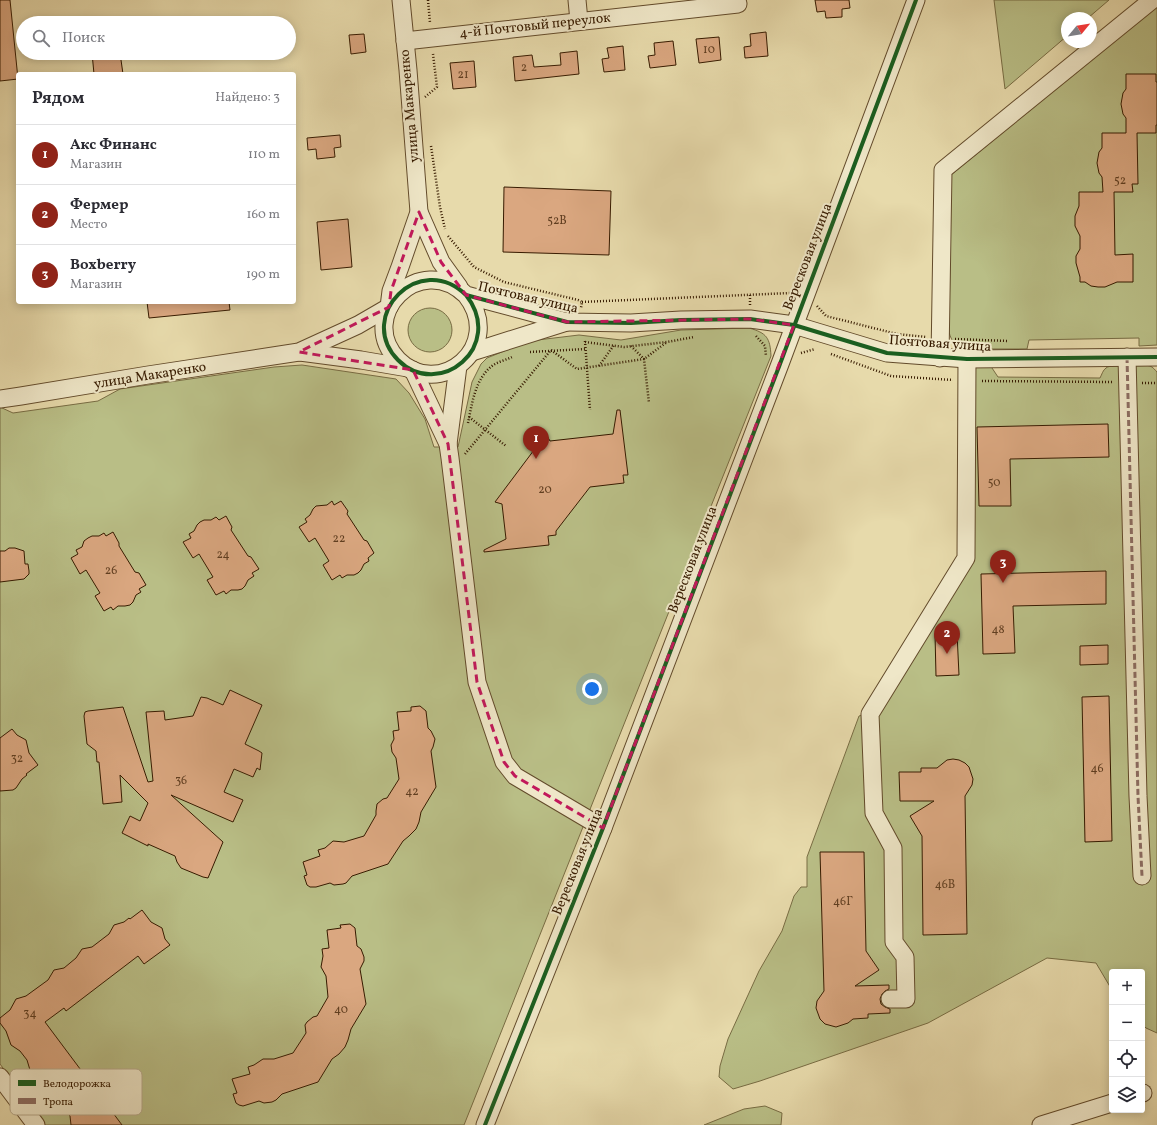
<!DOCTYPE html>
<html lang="ru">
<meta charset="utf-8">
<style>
:root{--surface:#fff;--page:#f7f7f7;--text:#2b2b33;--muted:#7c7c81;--line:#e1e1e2;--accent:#8f2418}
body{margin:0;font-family:Vollkorn,serif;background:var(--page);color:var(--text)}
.controls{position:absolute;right:12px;bottom:12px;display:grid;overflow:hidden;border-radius:4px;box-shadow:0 2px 10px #0003}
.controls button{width:36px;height:36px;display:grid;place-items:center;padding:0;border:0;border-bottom:1px solid var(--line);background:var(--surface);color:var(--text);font:20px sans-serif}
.compass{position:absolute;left:1061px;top:12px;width:36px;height:36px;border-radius:50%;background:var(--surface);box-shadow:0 2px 10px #0003;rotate:60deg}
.you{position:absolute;left:592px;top:689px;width:14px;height:14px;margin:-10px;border:3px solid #fff;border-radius:50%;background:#1a73e8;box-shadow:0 0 0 6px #1a73e833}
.badge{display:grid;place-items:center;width:26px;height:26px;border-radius:50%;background:var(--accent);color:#fff;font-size:13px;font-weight:700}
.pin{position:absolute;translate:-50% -33px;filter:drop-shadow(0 1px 2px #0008)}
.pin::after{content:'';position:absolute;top:21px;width:14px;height:12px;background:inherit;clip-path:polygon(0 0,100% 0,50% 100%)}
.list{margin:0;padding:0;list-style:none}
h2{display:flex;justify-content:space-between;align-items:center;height:52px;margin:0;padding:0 16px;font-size:17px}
h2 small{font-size:13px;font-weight:400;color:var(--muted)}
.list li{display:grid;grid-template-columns:26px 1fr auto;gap:12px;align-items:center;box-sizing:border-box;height:60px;padding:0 16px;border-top:1px solid var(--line)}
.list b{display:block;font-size:15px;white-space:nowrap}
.list p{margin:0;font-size:13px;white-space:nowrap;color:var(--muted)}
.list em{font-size:13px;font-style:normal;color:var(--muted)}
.icon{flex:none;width:22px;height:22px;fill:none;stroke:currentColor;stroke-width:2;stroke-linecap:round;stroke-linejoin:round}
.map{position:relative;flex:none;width:1157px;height:1125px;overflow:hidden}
.search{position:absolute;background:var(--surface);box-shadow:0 2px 10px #0003;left:16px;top:16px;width:280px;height:44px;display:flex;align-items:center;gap:10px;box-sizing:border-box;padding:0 14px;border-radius:22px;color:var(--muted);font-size:15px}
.panel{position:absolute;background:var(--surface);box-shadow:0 2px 10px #0003;left:16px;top:72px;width:280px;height:232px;border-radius:4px}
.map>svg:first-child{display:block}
.green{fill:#b9be86;stroke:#786c43}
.building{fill:#daa780;stroke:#371b00}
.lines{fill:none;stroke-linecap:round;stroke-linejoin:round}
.minor-casing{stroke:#634b2b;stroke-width:19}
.path{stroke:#371b00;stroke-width:2.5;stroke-dasharray:1 2;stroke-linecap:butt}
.minor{stroke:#efe7c8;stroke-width:17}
.quiet{stroke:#8d6e63;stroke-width:3;stroke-dasharray:6 3;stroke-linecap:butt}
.cycleway-casing{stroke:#efe7c8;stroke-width:6}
.cycleway{stroke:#1b5e20;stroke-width:4}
.marked{fill:none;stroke:#c2185b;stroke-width:3;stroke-dasharray:8 5;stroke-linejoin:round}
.labels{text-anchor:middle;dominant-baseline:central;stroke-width:4;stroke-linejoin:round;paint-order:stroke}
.number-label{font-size:12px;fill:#603e20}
.street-label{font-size:14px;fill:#371b00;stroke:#efe7c8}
.key{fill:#efe7c8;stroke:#b8aa8c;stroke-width:1}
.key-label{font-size:11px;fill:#371b00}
</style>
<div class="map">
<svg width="1157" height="1125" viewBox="0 0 1157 1125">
<rect width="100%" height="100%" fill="#e7daab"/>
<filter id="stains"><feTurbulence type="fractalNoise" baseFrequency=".005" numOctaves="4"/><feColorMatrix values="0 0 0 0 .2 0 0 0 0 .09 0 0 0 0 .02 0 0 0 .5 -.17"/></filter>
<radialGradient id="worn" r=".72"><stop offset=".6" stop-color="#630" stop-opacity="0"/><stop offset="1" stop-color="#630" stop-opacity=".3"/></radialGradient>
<g class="green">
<path d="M994,0H1109L1088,18H1067V36L1005,89Z"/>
<path d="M1157,6V345L1139,346V338L1029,340L1027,349H964C956,346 951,341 949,332L951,175Z"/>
<circle cx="430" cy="330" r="22"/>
<path d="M749,328C767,333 770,338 771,356L464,1125H45L0,1064V407L13,413L98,401L120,389L274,367L302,365L396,379L409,393L425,419L434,447H458L472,382L481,364L487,358L529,341L579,335L621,340L681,330Z"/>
<path d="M990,365L998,377L1100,378C1102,374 1103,370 1106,368C1112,363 1143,364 1150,366C1153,367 1155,370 1157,372V1033L1146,1028L1142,1024V972H1112V990L1096,963L1047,958L928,1023L760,1081L733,1089L719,1077L720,1066L728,1039L759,971L782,931L794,896L801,887H807V857L859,716L883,709L971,559L972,371L976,367Z"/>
<path d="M765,1106L782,1113L781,1125H704L744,1109Z"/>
</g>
<g class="building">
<path d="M0,0H10L18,79L0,81Z"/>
<path d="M815,0H849L850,8L842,9V17L826,18L825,11L817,12Z"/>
<path d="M766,32L768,56L745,58L744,47L751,46L750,34Z"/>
<path d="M364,34L366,52L351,54L349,35Z"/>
<path d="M719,37L721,60L699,63L696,39Z"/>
<path d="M673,41L676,65L650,68L648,56L655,55L654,43Z"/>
<path d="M623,46L625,70L604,72L602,59L609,58L607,48Z"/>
<path d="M577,51L579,74L515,81L513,57L532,55L534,67L561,65L560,53Z"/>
<path d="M92,53H120L123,74H94Z"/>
<path d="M474,61L476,87L453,89L450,63Z"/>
<path d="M1126,74H1156V82H1157V125H1156V133H1137L1138,184H1132L1133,192H1114L1115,255L1133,254V282H1117L1105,287H1098L1091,286L1085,282H1080V277L1076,263V256L1080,249V236L1075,226V216L1079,206V192H1103L1102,177L1099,173L1097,163L1099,152L1102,148V133H1126V118L1123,114L1121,104L1123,93L1126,89Z"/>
<path d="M340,135L341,147L334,148L335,157L317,159L316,149L308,150L307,138Z"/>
<path d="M504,187L611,191L609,255L503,252Z"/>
<path d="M348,219L352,267L321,270L317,222Z"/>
<path d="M147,302H229L230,310L149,318Z"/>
<path d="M617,410H620L628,475H623L624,483L590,487L556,531V535L548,536L549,545L484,552V550L506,539L502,504L495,502L546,434L550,441L613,434Z"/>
<path d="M1108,424L1109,457L1010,459L1011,506H979L977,427Z"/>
<path d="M332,501L334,505L341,501L348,511L347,514L364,540L367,541L374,553L368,558L369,561L364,564L361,570L358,573L354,575H347L342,578L340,575L332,580L323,565L329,561L315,538L309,542L299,527L307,522L305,519L310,515L313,509L316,506L327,505Z"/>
<path d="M226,516L232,527L231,530L248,556L251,557L259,569L252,573L254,576L248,580L245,586L242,589L238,590H231L226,594L224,591L216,595L207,580L213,577L199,554L193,558L183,542L191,538L189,534L194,531L197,525L200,522L204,520H211L216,517L219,520Z"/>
<path d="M113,532L119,543V546L135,572L139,573L146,585L139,589L141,592L136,595L133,602L130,605L125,606H118L113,610L111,607L104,611L95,596L100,593L86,570L80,574L71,558L78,554L76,550L82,547L84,541L88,538L92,536H99L104,533L106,536Z"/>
<path d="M9,548H15L24,551L25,564H28L29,571V574L24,579L0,582V551H5Z"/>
<path d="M1106,571V604L1013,606L1015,653L983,654L981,574Z"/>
<path d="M957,633L959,675L936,676L935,634Z"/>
<path d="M1108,645V664L1080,665V646Z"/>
<path d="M230,690L262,705L245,744L259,751L262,753L260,770L257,768L253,777L234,769L224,792L243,800L233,822L171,795L223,842L208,878L203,877L181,868L177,862L175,856L148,844V846L122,833L130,816L140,821L148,803L120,775L122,802L103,804L99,762H97L96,751L87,744L84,716L85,712L88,711L123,707L148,782L153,781L146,712L164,711L165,720L193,716L201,697L207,698L223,705Z"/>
<path d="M1109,696L1112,841L1085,842L1082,697Z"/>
<path d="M420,706L426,711L428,728L431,731L435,739L433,747L431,751L436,787L421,812L419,822L416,829L409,836L403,841L388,864L352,876L346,883L343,884L334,885L330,883L316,887H310L307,885L304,876L307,875L303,862L320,856L318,850L325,848L333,841L344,842L364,836L376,815V811L377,804L383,799L387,798L399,779L396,758L392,752L391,745L394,739L393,731L399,730L397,712L411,711V707Z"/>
<path d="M12,729L17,735L26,740L29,753L38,765L26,774L27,775L22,779L16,788L13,790L0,791V738Z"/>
<path d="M953,759L959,760L965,763L969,767L973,779L972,785L965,796L967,934L923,935L922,836L910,816L934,801H900L899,772H921V768H937L947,760Z"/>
<path d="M820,852H864L866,951L879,970L855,986L889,985V989L885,991L882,994L880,999L881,1004L885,1007L890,1009V1013L868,1014V1018L853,1019L848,1023L836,1027L825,1024L820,1019L816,1008L817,1001L824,991Z"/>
<path d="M142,910L151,922L162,928L165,939L170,945L144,964L138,956L66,1011L64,1008L45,1022L122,1125H71L70,1116L60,1103L51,1098L48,1088L39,1076L30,1070L27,1060L20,1051L11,1045L6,1031L0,1023V1018L10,1010L16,999L26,996L48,980L54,970L64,968L76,958L82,949L92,947L109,934L114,925L124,922L129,918L130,919Z"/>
<path d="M350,924L355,928L357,946L361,949L364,957V961L360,969L366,1004L351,1029L348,1040L345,1047L339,1054L332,1059L318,1082L282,1094L276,1100L272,1102L264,1103L259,1101L243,1106L239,1105L236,1103L233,1094L237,1093L232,1079L250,1074L248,1067L254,1065L263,1059H274L293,1053L306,1033L305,1025L307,1022L313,1017L317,1016L328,997L326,976L321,967L323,956L322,949L329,948L327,930L341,928L340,925Z"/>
</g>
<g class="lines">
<defs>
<g id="minor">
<path d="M577,0L579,21"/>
<path d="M405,41L738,4L737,0"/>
<path d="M419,212L441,262L459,287"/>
<path d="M466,295C506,346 439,401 398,360C355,316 420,250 466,295L567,322L631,323L681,320L750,319L794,325L887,353L967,359L1157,357"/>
<path d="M300,352L361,360L408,368"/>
<path d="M472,352L567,322"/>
<path d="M1127,357L1138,796L1142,876"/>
<path d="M940,358L943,170L1152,0"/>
<path d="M413,370L448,444L450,458L477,682L504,762L515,776L603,828"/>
<path d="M0,399L21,396L148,375L299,352L358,325L389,307L391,291L400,267L419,212L408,70L401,0"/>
<path d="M448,444L458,366"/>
<path d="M890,999H906L905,957L894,942L893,848L874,813L870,714L966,558L967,359"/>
<path d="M0,1077L36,1125"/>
<path d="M1142,1093H1143"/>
<path d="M485,1125L603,828L780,364L916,0"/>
<path d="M1041,1125L1112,1103"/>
</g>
</defs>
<use href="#minor" class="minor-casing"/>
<g class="path">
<path d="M428,0L430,23"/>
<path d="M425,97L437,87L433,54"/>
<path d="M431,146L440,207L445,229"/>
<path d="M448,236L474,267L504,282L578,300L582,302L581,308"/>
<path d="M750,295V305"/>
<path d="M582,302L791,293"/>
<path d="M817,306L826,316L897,334L926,337"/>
<path d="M756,336L765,346L766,356"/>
<path d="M955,339L1008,341"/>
<path d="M585,341L590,410"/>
<path d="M585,342L624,347L667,342L694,337"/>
<path d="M631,346L644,359L649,403"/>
<path d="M530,352L585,349"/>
<path d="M801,353L815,349"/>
<path d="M831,354L891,376L953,380"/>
<path d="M599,366L614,345"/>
<path d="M982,381L1113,382"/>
<path d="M1142,383H1157"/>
<path d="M469,417L506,446"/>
<path d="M468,423C472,404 475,379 492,366C497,362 506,360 512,357"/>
<path d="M465,454L551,350L577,369L644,359L667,342"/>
</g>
<use href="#minor" class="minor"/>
<path class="quiet" d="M1127,357L1138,796L1142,876"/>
<defs>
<g id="cycleway">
<path d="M466,295C506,346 439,401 398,360C355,316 420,250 466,295L567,322L631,323L681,320L750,319L794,325L887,353L967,359L1157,357"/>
<path d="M485,1125L603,828L780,364L916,0"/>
</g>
</defs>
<use href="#cycleway" class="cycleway-casing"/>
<use href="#cycleway" class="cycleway"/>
</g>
<path class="marked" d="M419,212L441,262L466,295L567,322L750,319L794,325L603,828L515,776L504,762L477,682L448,444L413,370L299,352L389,307L391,291Z"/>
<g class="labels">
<g class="number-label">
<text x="709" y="50">10</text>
<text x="524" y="68">2</text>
<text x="463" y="75">21</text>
<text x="1120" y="181">52</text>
<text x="557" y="221">52В</text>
<text x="994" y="483">50</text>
<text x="545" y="490">20</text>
<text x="339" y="539">22</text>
<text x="223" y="555">24</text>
<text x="111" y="571">26</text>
<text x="998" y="630">48</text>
<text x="17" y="759">32</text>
<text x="1097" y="769">46</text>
<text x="181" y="781">36</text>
<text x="412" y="792">42</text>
<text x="945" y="885">46В</text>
<text x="843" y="902">46Г</text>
<text x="341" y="1010">40</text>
<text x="30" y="1014">34</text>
</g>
<g class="street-label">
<text transform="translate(535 26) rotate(-6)">4-й Почтовый переулок</text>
<text transform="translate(410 106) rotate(-95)">улица Макаренко</text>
<text transform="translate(808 257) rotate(-69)">Вересковая улица</text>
<text transform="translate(528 298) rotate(13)">Почтовая улица</text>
<text transform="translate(940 344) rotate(4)">Почтовая улица</text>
<text transform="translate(150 376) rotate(-9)">улица Макаренко</text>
<text transform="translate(693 560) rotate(-69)">Вересковая улица</text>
<text transform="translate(578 862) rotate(-68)">Вересковая улица</text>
</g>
</g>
<rect x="10" y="1069" width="132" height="46" rx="6" class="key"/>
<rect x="18" y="1080" width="18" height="6" fill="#1b5e20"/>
<rect x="18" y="1098" width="18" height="6" fill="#8d6e63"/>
<g class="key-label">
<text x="43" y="1087">Велодорожка</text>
<text x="43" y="1105">Тропа</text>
</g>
<rect width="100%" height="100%" filter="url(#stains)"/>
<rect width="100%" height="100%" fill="url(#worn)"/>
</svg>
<div class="controls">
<button>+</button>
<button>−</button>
<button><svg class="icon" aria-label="locate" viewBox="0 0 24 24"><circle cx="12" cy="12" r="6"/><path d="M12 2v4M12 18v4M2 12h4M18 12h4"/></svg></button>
<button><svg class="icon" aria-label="layers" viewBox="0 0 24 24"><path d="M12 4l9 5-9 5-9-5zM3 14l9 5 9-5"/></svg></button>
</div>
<svg class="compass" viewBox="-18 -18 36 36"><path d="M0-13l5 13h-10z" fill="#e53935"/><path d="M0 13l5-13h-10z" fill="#7c7c81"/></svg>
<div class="you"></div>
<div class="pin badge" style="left:536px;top:459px">1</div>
<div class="pin badge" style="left:947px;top:654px">2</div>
<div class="pin badge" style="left:1003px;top:583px">3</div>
<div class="search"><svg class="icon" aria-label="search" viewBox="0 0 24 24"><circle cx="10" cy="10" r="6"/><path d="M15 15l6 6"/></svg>Поиск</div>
<section class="panel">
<h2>Рядом<small>Найдено: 3</small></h2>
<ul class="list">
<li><span class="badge">1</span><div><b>Акс Финанс</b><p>Магазин</p></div><em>110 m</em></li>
<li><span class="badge">2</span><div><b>Фермер</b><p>Место</p></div><em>160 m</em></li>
<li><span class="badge">3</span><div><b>Boxberry</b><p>Магазин</p></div><em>190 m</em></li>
</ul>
</section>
</div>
